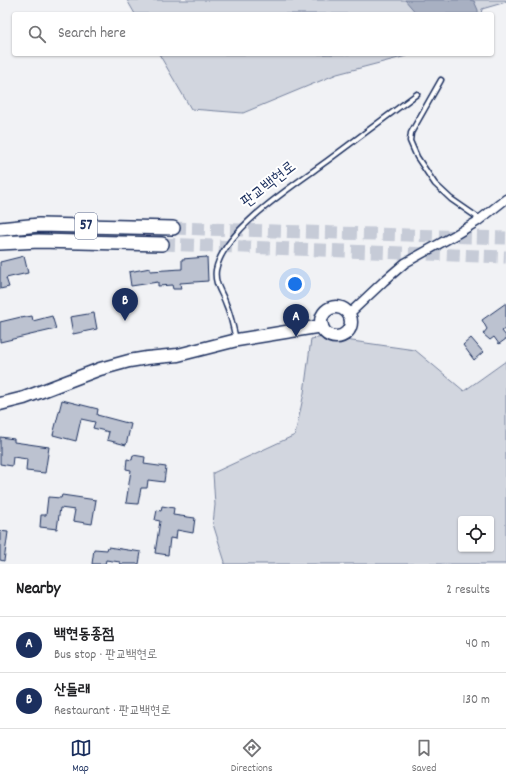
<!DOCTYPE html>
<meta charset="utf-8">
<style>
:root{--surface:#fff;--page:#f2f2f2;--text:#202124;--muted:#757577;--line:#e0e0e0;--accent:#1b2f5e}
body{margin:0;font-family:Dekko,"Poor Story",sans-serif;background:var(--page);color:var(--text)}
.controls{position:absolute;right:12px;bottom:12px;display:grid;overflow:hidden;border-radius:4px;box-shadow:0 1px 3px #0004}
.controls button{width:36px;height:36px;display:grid;place-items:center;padding:0;border:0;border-bottom:1px solid var(--line);background:var(--surface);color:var(--text);font:20px sans-serif}
.you{position:absolute;left:295px;top:284px;width:14px;height:14px;margin:-10px;border:3px solid #fff;border-radius:50%;background:#1a73e8;box-shadow:0 0 0 6px #1a73e833}
.badge{display:grid;place-items:center;width:26px;height:26px;border-radius:50%;background:var(--accent);color:#fff;font-size:13px;font-weight:700}
.pin{position:absolute;translate:-50% -33px;filter:drop-shadow(0 1px 2px #0008)}
.pin::after{content:'';position:absolute;top:21px;width:14px;height:12px;background:inherit;clip-path:polygon(0 0,100% 0,50% 100%)}
.list{margin:0;padding:0;list-style:none}
h2{display:flex;justify-content:space-between;align-items:center;height:52px;margin:0;padding:0 16px;font-size:17px}
h2 small{font-size:13px;font-weight:400;color:var(--muted)}
.list li{display:grid;grid-template-columns:26px 1fr auto;gap:12px;align-items:center;box-sizing:border-box;height:56px;padding:0 16px;border-top:1px solid var(--line)}
.list b{display:block;font-size:15px;white-space:nowrap}
.list p{margin:0;font-size:13px;white-space:nowrap;color:var(--muted)}
.list em{font-size:13px;font-style:normal;color:var(--muted)}
.icon{flex:none;width:22px;height:22px;fill:none;stroke:currentColor;stroke-width:2;stroke-linecap:round;stroke-linejoin:round}
.map{position:relative;flex:none;width:506px;height:564px;overflow:hidden}
.search{position:absolute;background:var(--surface);box-shadow:0 1px 3px #0004;left:12px;right:12px;top:12px;height:44px;display:flex;align-items:center;gap:10px;box-sizing:border-box;padding:0 14px;border-radius:4px;color:var(--muted);font-size:15px}
.sheet{height:164px;background:var(--surface)}
nav{display:flex;justify-content:space-around;align-items:center;box-sizing:border-box;height:56px;border-top:1px solid var(--line);background:var(--surface);font-size:11px;color:var(--muted)}
nav a{display:grid;justify-items:center;gap:2px}
nav .on{color:var(--accent)}
.map>svg:first-child{display:block}
.green{fill:#d2d6df;stroke:#76829e;fill-rule:evenodd}
.water{fill:#a8b0c2;stroke:#707c9a}
.building{fill:#bcc2d0;stroke:#1b2f5e}
.lines{fill:none;stroke-linecap:round;stroke-linejoin:round}
.primary-tunnel{stroke:#c6cbd7;stroke-width:13;stroke-dasharray:13 6;stroke-linecap:butt}
.lane-casing{stroke:#1b2f5e;stroke-width:7}
.street-casing{stroke:#1b2f5e;stroke-width:11}
.secondary-casing{stroke:#1b2f5e;stroke-width:15}
.primary-casing{stroke:#1b2f5e;stroke-width:16}
.lane{stroke:#fff;stroke-width:4}
.street{stroke:#fff;stroke-width:8}
.secondary{stroke:#fff;stroke-width:12}
.primary{stroke:#fff;stroke-width:13}
.labels{text-anchor:middle;dominant-baseline:central;stroke-width:4;stroke-linejoin:round;paint-order:stroke}
.shield{fill:#fff;stroke:#5f6d8e;stroke-width:1}
.shield-label{font-size:15px;font-weight:bold;fill:#1b2f5e}
.street-label{font-size:16px;fill:#1b2f5e;stroke:#fff}
</style>
<div class="map">
<svg width="506" height="564" viewBox="0 0 506 564">
<rect width="100%" height="100%" fill="#f1f2f5"/>
<filter id="ink" filterUnits="userSpaceOnUse"><feTurbulence type="fractalNoise" baseFrequency=".025" numOctaves="2"/><feDisplacementMap in="SourceGraphic" scale="8" xChannelSelector="R" yChannelSelector="G"/><feConvolveMatrix kernelMatrix="1 2 1 2 8 2 1 2 1" color-interpolation-filters="sRGB"/></filter>
<g filter="url(#ink)">
<g class="green">
<path d="M127,0H506V2L482,9L481,14H135Z"/>
<path d="M159,54H414L337,74L243,113L191,109Z"/>
<path d="M324,337L415,350L464,391L506,361V564H224L225,562L213,524L215,505L213,473L295,435L304,393L311,339ZM461,519H491V549H461Z"/>
</g>
<path class="water" d="M405,0H470L474,1L478,10V14H417Z"/>
<g class="building">
<path d="M24,256L28,273L6,278L9,287L0,289V262Z"/>
<path d="M207,257L208,281L180,283L181,289H173L172,285L158,286V282L131,286L129,272L150,268V271L182,269V259Z"/>
<path d="M506,303V328L502,331L506,336V339L499,344L494,337L490,340L483,334L487,329L482,320Z"/>
<path d="M94,313L97,329L73,334L70,317Z"/>
<path d="M32,316L33,321L52,316L56,329L0,342V322L21,317V318Z"/>
<path d="M471,338L483,352L474,360L463,345Z"/>
<path d="M62,400L98,409L97,415L131,424L126,445L107,440L109,432L93,428L95,422L81,419L76,441L53,435Z"/>
<path d="M0,437L14,439V442L49,447L45,473L26,471L27,459L13,457L12,466L0,464Z"/>
<path d="M133,455L145,457L144,464L166,467L164,482L148,480L147,488H141L138,504L126,503L131,470L126,469L127,459L132,460Z"/>
<path d="M62,495L96,500L92,524L73,521L75,510L60,508L57,529L40,527L41,515H46L48,497L61,498Z"/>
<path d="M162,506L174,508L173,515L195,518L193,533L177,530L176,539L170,538L168,555L155,553L160,521L155,520L157,510L161,511Z"/>
<path d="M0,531L8,532L4,561L0,560Z"/>
<path d="M108,547L141,552L139,564H120V562L106,560L105,564H92L94,549L107,550Z"/>
</g>
<g class="lines">
<g class="primary-tunnel">
<path d="M173,228L506,238"/>
<path d="M162,244L506,257"/>
</g>
<defs>
<g id="lane">
<path d="M441,80L416,124L411,133L410,141L417,157L435,184L451,199L480,219"/>
<path d="M236,339C233,328 231,315 226,304C222,292 214,284 216,270C224,229 294,185 327,161C357,139 387,116 417,94"/>
</g>
<path id="street" d="M349,314L384,281L405,263L455,235L478,221L506,199"/>
<g id="secondary">
<circle cx="336" cy="322" r="15"/>
<path d="M0,404L24,398L100,369L129,361L147,358L178,355L237,340L322,326"/>
</g>
<g id="primary">
<path d="M0,229L39,225L173,228"/>
<path d="M0,243L39,241L162,244"/>
</g>
</defs>
<use href="#lane" class="lane-casing"/>
<use href="#street" class="street-casing"/>
<use href="#secondary" class="secondary-casing"/>
<use href="#primary" class="primary-casing"/>
<use href="#lane" class="lane"/>
<use href="#street" class="street"/>
<use href="#secondary" class="secondary"/>
<use href="#primary" class="primary"/>
</g>
</g>
<g class="labels">
<rect class="shield" x="75" y="213" width="22" height="26" rx="3"/>
<g class="shield-label">
<text x="86" y="226">57</text>
</g>
<g class="street-label">
<text transform="translate(269 185) rotate(-38)">판교백현로</text>
</g>
</g>
</svg>
<div class="controls">
<button><svg class="icon" aria-label="locate" viewBox="0 0 24 24"><circle cx="12" cy="12" r="6"/><path d="M12 2v4M12 18v4M2 12h4M18 12h4"/></svg></button>
</div>
<div class="you"></div>
<div class="pin badge" style="left:296px;top:337px">A</div>
<div class="pin badge" style="left:125px;top:321px">B</div>
<div class="search"><svg class="icon" aria-label="search" viewBox="0 0 24 24"><circle cx="10" cy="10" r="6"/><path d="M15 15l6 6"/></svg>Search here</div>
</div>
<section class="sheet">
<h2>Nearby<small>2 results</small></h2>
<ul class="list">
<li><span class="badge">A</span><div><b>백현동종점</b><p>Bus stop · 판교백현로</p></div><em>40 m</em></li>
<li><span class="badge">B</span><div><b>산들래</b><p>Restaurant · 판교백현로</p></div><em>130 m</em></li>
</ul>
</section>
<nav>
<a class="on"><svg class="icon" aria-label="map" viewBox="0 0 24 24"><path d="M3 6l6-2 6 2 6-2v14l-6 2-6-2-6 2zM9 4v14M15 6v14"/></svg>Map</a>
<a><svg class="icon" aria-label="directions" viewBox="0 0 24 24"><path d="M12 3l9 9-9 9-9-9zM9 14v-3h6M13 9l2 2-2 2"/></svg>Directions</a>
<a><svg class="icon" aria-label="saved" viewBox="0 0 24 24"><path d="M7 4h10v16l-5-4-5 4z"/></svg>Saved</a>
</nav>
